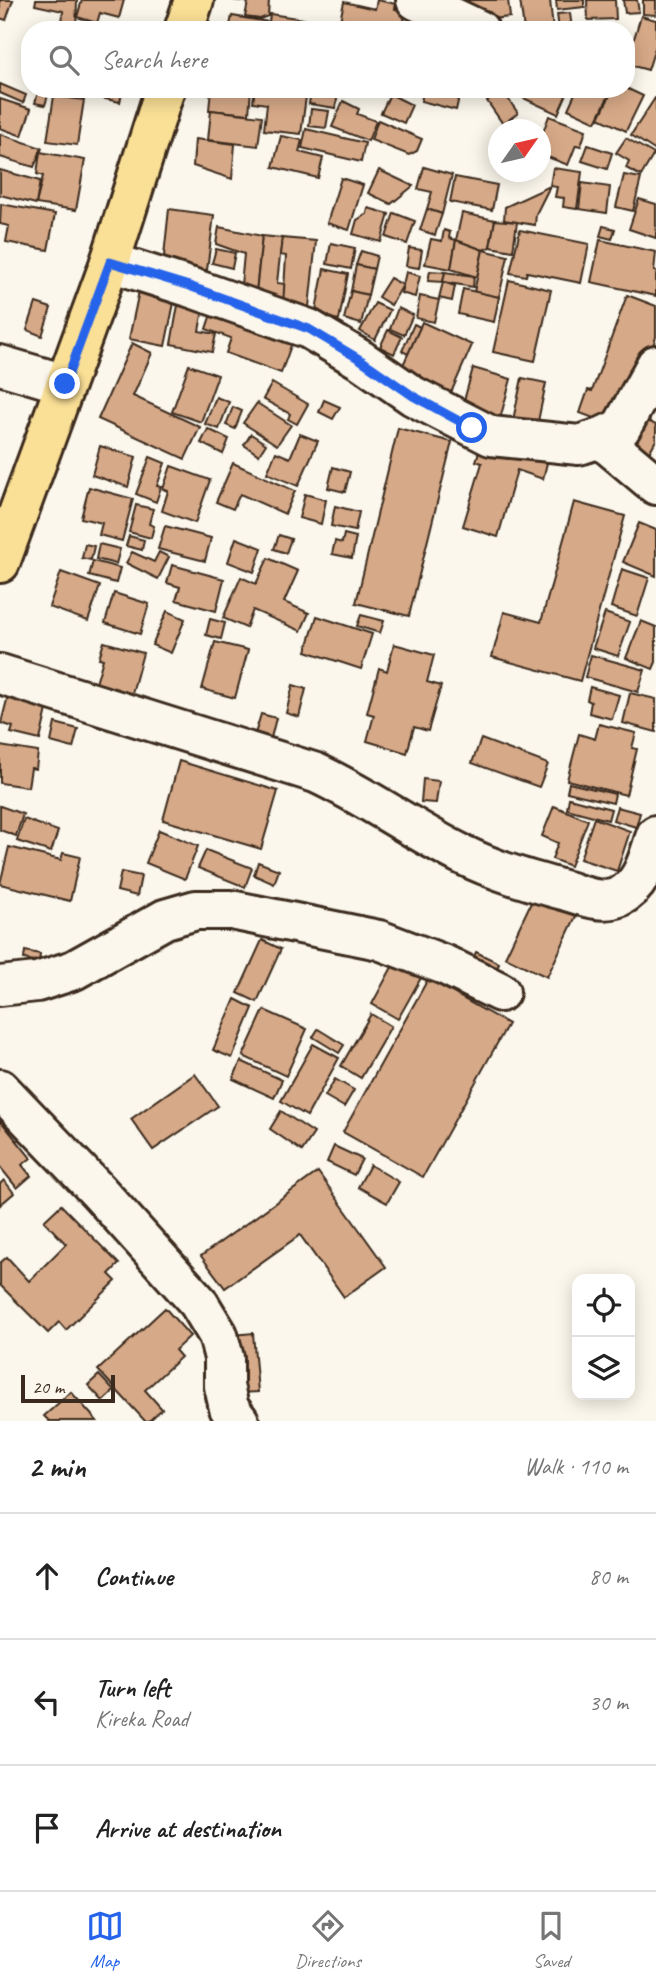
<!DOCTYPE html>
<meta charset="utf-8">
<style>
:root{--surface:#fff;--page:#f6f6f6;--text:#222;--muted:#767676;--line:#e0e0e0;--accent:#2563eb}
body{margin:0;font-family:Caveat,sans-serif;background:var(--page);color:var(--text)}
.controls{position:absolute;right:21px;bottom:21px;display:grid;overflow:hidden;border-radius:14px;box-shadow:0 4px 18px #0003}
.controls button{width:63px;height:63px;display:grid;place-items:center;padding:0;border:0;border-bottom:2px solid var(--line);background:var(--surface);color:var(--text);font:35px sans-serif}
.compass{position:absolute;left:488px;top:119px;width:63px;height:63px;border-radius:50%;background:var(--surface);box-shadow:0 4px 18px #0003;rotate:56deg}
.scale{position:absolute;left:21px;bottom:18px;width:94px;box-sizing:border-box;padding-left:7px;border:4px solid #3b2a1e;border-top:0;font-size:19px;line-height:24px;white-space:nowrap;color:#3b2a1e;-webkit-text-stroke:5px #fbf7ec;paint-order:stroke}
.stop{position:absolute;width:21px;height:21px;margin:-16px;border:5px solid #2563eb;border-radius:50%;background:#fff}
.stop.end{background:#2563eb;border-color:#fff;box-shadow:0 2px 7px #0008}
.list{margin:0;padding:0;list-style:none}
h2{display:flex;justify-content:space-between;align-items:center;height:91px;margin:0;padding:0 28px;font-size:30px}
h2 small{font-size:23px;font-weight:400;color:var(--muted)}
.list li{display:grid;grid-template-columns:46px 1fr auto;gap:21px;align-items:center;box-sizing:border-box;height:126px;padding:0 28px;border-top:2px solid var(--line)}
.list b{display:block;font-size:26px;white-space:nowrap}
.list p{margin:0;font-size:23px;white-space:nowrap;color:var(--muted)}
.list em{font-size:23px;font-style:normal;color:var(--muted)}
.icon{flex:none;width:38px;height:38px;fill:none;stroke:currentColor;stroke-width:2;stroke-linecap:round;stroke-linejoin:round}
.map{position:relative;flex:none;width:656px;height:1421px;overflow:hidden}
.search{position:absolute;background:var(--surface);box-shadow:0 4px 18px #0003;left:21px;right:21px;top:21px;height:77px;display:flex;align-items:center;gap:18px;box-sizing:border-box;padding:0 24px;border-radius:28px;color:var(--muted);font-size:26px}
.sheet{height:469px;background:var(--surface)}
nav{display:flex;justify-content:space-around;align-items:center;box-sizing:border-box;height:98px;border-top:2px solid var(--line);background:var(--surface);font-size:19px;color:var(--muted)}
nav a{display:grid;justify-items:center;gap:4px}
nav .on{color:var(--accent)}
.map>svg:first-child{display:block}
.building{fill:#d6a988;stroke:#3b2a1e;stroke-width:2}
.lines{fill:none;stroke-linecap:round;stroke-linejoin:round}
.minor-casing{stroke:#3b2a1e;stroke-width:44}
.major-casing{stroke:#3b2a1e;stroke-width:44}
.minor{stroke:#fbf7ec;stroke-width:38}
.major{stroke:#fadf96;stroke-width:38}
.route{stroke:#2563eb;stroke-width:9}
</style>
<div class="map">
<svg width="656" height="1421" viewBox="0 0 656 1421">
<rect width="100%" height="100%" fill="#fbf7ec"/>
<filter id="ink" filterUnits="userSpaceOnUse"><feTurbulence type="fractalNoise" baseFrequency=".0143" numOctaves="2"/><feDisplacementMap in="SourceGraphic" scale="14" xChannelSelector="R" yChannelSelector="G"/><feConvolveMatrix kernelMatrix="1 2 1 2 8 2 1 2 1" color-interpolation-filters="sRGB"/></filter>
<g filter="url(#ink)">
<g class="building">
<path d="M0,0H13L6,20L0,18Z"/>
<path d="M36,0H77L76,30L62,27L63,11L35,5Z"/>
<path d="M82,0H124L119,18L100,13L97,23L77,17Z"/>
<path d="M232,0H269L268,16L260,19L245,17L248,2Z"/>
<path d="M377,0L396,4L395,9L406,11L402,30H338L344,2L375,9Z"/>
<path d="M456,0H508L510,17L482,20L481,9L457,12Z"/>
<path d="M520,0H550L553,30H524Z"/>
<path d="M556,0H584V7L557,10Z"/>
<path d="M587,0H615L616,19L588,20Z"/>
<path d="M623,0H637L639,12L625,13Z"/>
<path d="M643,0H656V15L643,14Z"/>
<path d="M570,13L572,29L559,30L557,14Z"/>
<path d="M270,14L304,19L303,25L312,26L311,30H229L232,16L269,22Z"/>
<path d="M641,16L656,20V45L648,70L626,64Z"/>
<path d="M0,84L26,95L23,103L0,93Z"/>
<path d="M626,88L643,96L626,131L599,118L613,89Z"/>
<path d="M39,89H50L45,105L35,103Z"/>
<path d="M58,89H123L120,102Z"/>
<path d="M211,89H251L249,114L209,110Z"/>
<path d="M255,89H307L301,134L264,130L267,104L253,102Z"/>
<path d="M311,89H338L336,108L309,104Z"/>
<path d="M424,89H461L456,110L421,101Z"/>
<path d="M522,89H569L558,114L519,96Z"/>
<path d="M577,89H612L596,122L568,109Z"/>
<path d="M502,90L518,113L503,124L487,101Z"/>
<path d="M390,94L412,105L404,123L381,113Z"/>
<path d="M54,96L84,100L77,145L47,141Z"/>
<path d="M655,98H656V151L631,135Z"/>
<path d="M0,99L31,109L22,136L0,128Z"/>
<path d="M343,101L359,109L357,114L376,121L368,141L332,127Z"/>
<path d="M311,109L329,111L326,128L309,126Z"/>
<path d="M211,110L262,116L258,146L208,140Z"/>
<path d="M549,116L586,130L581,146L576,145L568,165L540,154V140Z"/>
<path d="M378,120L422,139L417,151L409,155L371,140Z"/>
<path d="M306,129L365,143L361,162L302,148Z"/>
<path d="M0,134L42,148L34,167L0,157Z"/>
<path d="M281,136L302,140L299,152L323,158L318,178L273,167Z"/>
<path d="M626,138L654,154L641,176L626,168L629,161L616,153Z"/>
<path d="M195,139L235,144L232,179L193,166Z"/>
<path d="M588,145L612,153L607,169L582,161Z"/>
<path d="M40,152L85,160L76,210L36,204L43,176L37,174Z"/>
<path d="M424,167L452,175L442,214L427,209L432,192L418,189Z"/>
<path d="M553,168L582,172L577,209L563,207L564,198L555,197L557,187L550,186Z"/>
<path d="M0,170L40,181L36,204L0,195Z"/>
<path d="M379,170L413,186L391,204L368,193Z"/>
<path d="M624,175L641,178L633,211L616,207Z"/>
<path d="M455,177L497,185L492,210L450,202Z"/>
<path d="M341,178L363,185L349,230L327,223Z"/>
<path d="M582,183L610,187L607,213L579,209Z"/>
<path d="M550,186L536,214L535,225L504,220L505,207Z"/>
<path d="M639,199L656,204V238L629,229Z"/>
<path d="M1,204L55,214L48,250L6,242L9,226L0,224Z"/>
<path d="M368,208L389,214L381,242L353,234L357,220L367,214Z"/>
<path d="M169,209L214,215L207,270L163,265Z"/>
<path d="M427,209L442,214L435,235L420,230Z"/>
<path d="M394,213L415,221L407,244L386,237Z"/>
<path d="M462,213L495,220L490,247L483,250L456,240Z"/>
<path d="M495,220L517,222L513,251L490,247Z"/>
<path d="M603,226L615,229L612,239L600,236Z"/>
<path d="M219,227L262,236L256,292L240,296L244,254L216,244Z"/>
<path d="M444,230L450,232L449,238L456,240L451,269L425,264L431,239L442,241Z"/>
<path d="M520,230L589,244L581,283L527,272L526,276L510,273Z"/>
<path d="M262,236L282,238L277,283L285,284L283,306L255,303Z"/>
<path d="M282,238L316,241L309,307L283,306L286,256L280,255Z"/>
<path d="M456,240L483,250L477,277L451,269Z"/>
<path d="M600,240L656,252L654,271H656V296L591,282Z"/>
<path d="M331,243L355,248L351,269L327,264Z"/>
<path d="M409,248L422,250L419,268L406,266Z"/>
<path d="M216,249L235,253L232,268L212,263Z"/>
<path d="M483,250L508,256L499,297L474,292Z"/>
<path d="M361,251L377,256L374,269L356,265Z"/>
<path d="M356,265L374,269L368,295L351,291Z"/>
<path d="M324,269L348,274L339,320L315,315Z"/>
<path d="M430,271L445,272L443,282L428,281Z"/>
<path d="M406,272L420,276L415,297L401,293Z"/>
<path d="M445,272L474,276L473,287L443,282Z"/>
<path d="M390,278L403,285L391,305L378,297Z"/>
<path d="M509,280L551,290L535,361L493,352Z"/>
<path d="M443,282L455,286L452,301L439,298Z"/>
<path d="M463,289L499,297L494,322L458,314Z"/>
<path d="M139,291L175,298L165,346L129,339Z"/>
<path d="M351,291L368,295L361,324L344,319Z"/>
<path d="M627,295L656,306V337L631,406L610,424L580,413L588,390L592,391Z"/>
<path d="M420,296L439,300L434,322L416,318Z"/>
<path d="M36,303L51,308L42,336L27,330Z"/>
<path d="M375,303L390,310L375,340L360,331Z"/>
<path d="M178,305L203,310L199,331L216,334L212,352L171,344Z"/>
<path d="M213,308L294,337L281,373L226,353L231,338L206,329Z"/>
<path d="M398,308L413,315L404,335L390,329Z"/>
<path d="M422,322L472,345L450,395L400,372Z"/>
<path d="M414,324L420,327L408,354L402,351Z"/>
<path d="M388,330L402,337L394,354L380,347Z"/>
<path d="M132,343L152,353L133,396L200,427L185,459L98,419Z"/>
<path d="M189,365L218,375L201,422L172,412Z"/>
<path d="M473,368L511,379L498,426L460,415Z"/>
<path d="M522,378L546,383L537,426L513,420Z"/>
<path d="M272,383L308,404L297,424L288,419L290,414L263,399Z"/>
<path d="M216,397L229,402L219,429L205,424Z"/>
<path d="M324,400L340,407L333,419L319,412Z"/>
<path d="M257,403L291,425L277,445L243,423Z"/>
<path d="M233,407L242,411L235,429L226,425Z"/>
<path d="M646,420L656,425V440L643,464L628,455Z"/>
<path d="M398,428L452,442L409,616L356,603Z"/>
<path d="M208,429L229,439L223,454L201,443Z"/>
<path d="M251,434L266,444L259,455L244,445Z"/>
<path d="M300,434L318,441L298,486L267,473L276,452L290,458Z"/>
<path d="M482,443L547,463L543,479L517,470L498,537L463,526L482,463L476,461Z"/>
<path d="M100,446L136,457L128,487L92,475Z"/>
<path d="M150,457L165,463L157,486L161,487L156,502L136,494Z"/>
<path d="M233,463L295,491L285,514L240,494L233,509L216,502Z"/>
<path d="M171,466L210,480L195,523L162,511L168,491L163,489Z"/>
<path d="M333,467L350,472L345,492L328,488Z"/>
<path d="M89,487L133,499L122,541L99,535L102,523L81,518Z"/>
<path d="M305,494L326,500L321,524L299,518Z"/>
<path d="M574,502L625,516L580,681L492,657L504,612L541,622Z"/>
<path d="M136,505L153,509L149,524L154,526L151,538L129,532Z"/>
<path d="M335,506L359,512L355,531L331,526Z"/>
<path d="M639,523L656,530V576L623,562Z"/>
<path d="M165,526L211,538L205,561L158,549Z"/>
<path d="M344,534L356,537L352,558L332,554L335,541L342,543Z"/>
<path d="M279,535L291,539L286,553L274,549Z"/>
<path d="M129,536L144,540L142,550L126,546Z"/>
<path d="M236,538L262,548L254,572L228,562Z"/>
<path d="M85,544L94,546L91,560L82,558Z"/>
<path d="M99,544L120,549L116,564L96,559Z"/>
<path d="M132,552L154,562L159,552L169,557L158,579L126,563Z"/>
<path d="M268,558L298,571L284,602L309,613L301,631L253,610L246,628L223,618L241,577L256,584Z"/>
<path d="M93,561L120,568L116,583L89,576Z"/>
<path d="M172,565L224,579L216,611L176,600L180,587L167,583Z"/>
<path d="M622,569L649,578L637,616L611,607Z"/>
<path d="M61,572L100,586L88,621L49,607Z"/>
<path d="M114,593L149,604L140,634L105,623Z"/>
<path d="M167,611L185,619L171,653L152,645Z"/>
<path d="M605,613L630,622L618,656L593,648Z"/>
<path d="M361,615L384,621L380,633L357,626Z"/>
<path d="M317,616L372,634L361,669L306,651Z"/>
<path d="M210,619L225,623L221,639L206,635Z"/>
<path d="M641,621L656,627V662L653,669L626,658Z"/>
<path d="M104,642L143,653L131,697L95,687L103,659L99,658Z"/>
<path d="M215,642L248,650L235,698L202,689Z"/>
<path d="M394,644L434,655L427,682L441,686L428,731L414,727L407,753L367,741L374,715L367,713L379,668L387,671Z"/>
<path d="M591,655L645,670L638,692L585,677Z"/>
<path d="M293,685L306,689L299,717L286,713Z"/>
<path d="M590,687L619,695L612,719L589,713L591,702L587,700Z"/>
<path d="M630,693L656,699V732L623,723Z"/>
<path d="M8,696L48,705L40,740L11,733L13,727L1,723Z"/>
<path d="M261,714L276,718L271,738L255,734Z"/>
<path d="M55,723L78,729L73,748L51,742Z"/>
<path d="M599,724L636,733L632,748L637,749L626,795L567,780L579,734L595,739Z"/>
<path d="M481,739L548,764L539,787L472,763Z"/>
<path d="M0,746L38,752L36,769L31,768L28,787L0,783Z"/>
<path d="M179,761L278,791L261,849L163,820Z"/>
<path d="M423,779L439,781L436,803L421,802Z"/>
<path d="M569,783L615,794L613,803L567,792Z"/>
<path d="M569,798L611,809L608,820L567,809Z"/>
<path d="M0,806L23,814L16,836L0,830Z"/>
<path d="M554,806L588,820L570,866L552,859L558,843L542,836Z"/>
<path d="M617,807L640,813L636,827L613,820Z"/>
<path d="M594,818L630,831L617,871L580,859Z"/>
<path d="M24,819L58,831L51,852L17,841Z"/>
<path d="M159,830L198,846L185,879L146,863Z"/>
<path d="M9,847L61,860L63,853L80,857L70,901L0,884Z"/>
<path d="M206,850L252,868L245,887L198,868Z"/>
<path d="M258,862L279,870L274,884L254,875Z"/>
<path d="M121,872L141,876L137,896L117,891Z"/>
<path d="M536,892L578,912L547,977L505,957Z"/>
<path d="M262,940L281,949L257,1002L238,993Z"/>
<path d="M25,951L40,954L39,962L24,959Z"/>
<path d="M476,952L499,963L493,978L469,967Z"/>
<path d="M399,954L426,969L398,1019L372,1004Z"/>
<path d="M428,979L508,1024L423,1177L343,1132Z"/>
<path d="M235,999L253,1008L232,1058L213,1050Z"/>
<path d="M264,1010L307,1029L286,1076L243,1056Z"/>
<path d="M371,1014L391,1026L361,1078L341,1066Z"/>
<path d="M318,1029L344,1045L339,1053L313,1037Z"/>
<path d="M313,1044L339,1058L307,1116L281,1101Z"/>
<path d="M241,1061L282,1080L274,1098L233,1079Z"/>
<path d="M195,1074L218,1106L153,1150L131,1119Z"/>
<path d="M335,1079L354,1090L344,1107L325,1096Z"/>
<path d="M281,1111L314,1133L302,1151L270,1129Z"/>
<path d="M0,1120L31,1158L22,1165L31,1176L17,1188L0,1167Z"/>
<path d="M334,1146L362,1159L354,1175L327,1162Z"/>
<path d="M370,1165L399,1182L387,1203L358,1187Z"/>
<path d="M318,1172L386,1267L344,1297L300,1235L225,1288L201,1256Z"/>
<path d="M4,1180L14,1193L0,1205V1184Z"/>
<path d="M61,1205L119,1264L109,1274L116,1281L66,1330L59,1322L48,1333L0,1285V1263L7,1257L29,1281L66,1244L44,1221Z"/>
<path d="M165,1308L190,1336L175,1350L181,1357L145,1390L162,1409L149,1421H145L98,1370Z"/>
<path d="M253,1333L258,1392L239,1393L234,1335Z"/>
<path d="M99,1375L114,1391L103,1401L88,1385Z"/>
<path d="M71,1392L81,1403L97,1421H49L44,1416Z"/>
</g>
<g class="lines">
<defs>
<g id="minor">
<path d="M416,0L479,30"/>
<path d="M110,262L189,287L309,329L361,360L413,396L491,436L579,445L600,438L621,428L656,365"/>
<path d="M0,365L65,384"/>
<path d="M600,438L656,485"/>
<path d="M0,674L316,773C366,796 411,829 461,854C495,871 530,881 567,891C583,896 602,904 619,897C643,885 648,858 656,835"/>
<path d="M0,986L37,982L74,970L165,919L196,910H231L379,940L445,965L500,992"/>
<path d="M0,1089L98,1191L198,1302L218,1335L224,1358V1386L229,1408L239,1421"/>
</g>
<g id="major">
<path d="M184,30L194,0"/>
<path d="M0,563L110,262L165,89"/>
</g>
</defs>
<use href="#minor" class="minor-casing"/>
<use href="#major" class="major-casing"/>
<use href="#minor" class="minor"/>
<use href="#major" class="major"/>
</g>
</g>
<g class="lines" filter="url(#ink)">
<path class="route" d="M65,384L110,262L189,286L309,329L361,360L413,396L472,428"/>
</g>
</svg>
<div class="controls">
<button><svg class="icon" aria-label="locate" viewBox="0 0 24 24"><circle cx="12" cy="12" r="6"/><path d="M12 2v4M12 18v4M2 12h4M18 12h4"/></svg></button>
<button><svg class="icon" aria-label="layers" viewBox="0 0 24 24"><path d="M12 4l9 5-9 5-9-5zM3 14l9 5 9-5"/></svg></button>
</div>
<svg class="compass" viewBox="-18 -18 36 36"><path d="M0-13l5 13h-10z" fill="#e53935"/><path d="M0 13l5-13h-10z" fill="#767676"/></svg>
<div class="scale">20 m</div>
<div class="stop" style="left:472px;top:428px"></div>
<div class="stop end" style="left:65px;top:384px"></div>
<div class="search"><svg class="icon" aria-label="search" viewBox="0 0 24 24"><circle cx="10" cy="10" r="6"/><path d="M15 15l6 6"/></svg>Search here</div>
</div>
<section class="sheet">
<h2>2 min<small>Walk · 110 m</small></h2>
<ul class="list">
<li><svg class="icon" aria-label="ahead" viewBox="0 0 24 24"><path d="M12 20V5M6 11l6-6 6 6"/></svg><div><b>Continue</b></div><em>80 m</em></li>
<li><svg class="icon" aria-label="left" viewBox="0 0 24 24"><path d="M17 20v-9H6M10 6l-5 5 5 5"/></svg><div><b>Turn left</b><p>Kireka Road</p></div><em>30 m</em></li>
<li><svg class="icon" aria-label="arrive" viewBox="0 0 24 24"><path d="M6 21V4h12l-3 4 3 4H6"/></svg><div><b>Arrive at destination</b></div></li>
</ul>
</section>
<nav>
<a class="on"><svg class="icon" aria-label="map" viewBox="0 0 24 24"><path d="M3 6l6-2 6 2 6-2v14l-6 2-6-2-6 2zM9 4v14M15 6v14"/></svg>Map</a>
<a><svg class="icon" aria-label="directions" viewBox="0 0 24 24"><path d="M12 3l9 9-9 9-9-9zM9 14v-3h6M13 9l2 2-2 2"/></svg>Directions</a>
<a><svg class="icon" aria-label="saved" viewBox="0 0 24 24"><path d="M7 4h10v16l-5-4-5 4z"/></svg>Saved</a>
</nav>
